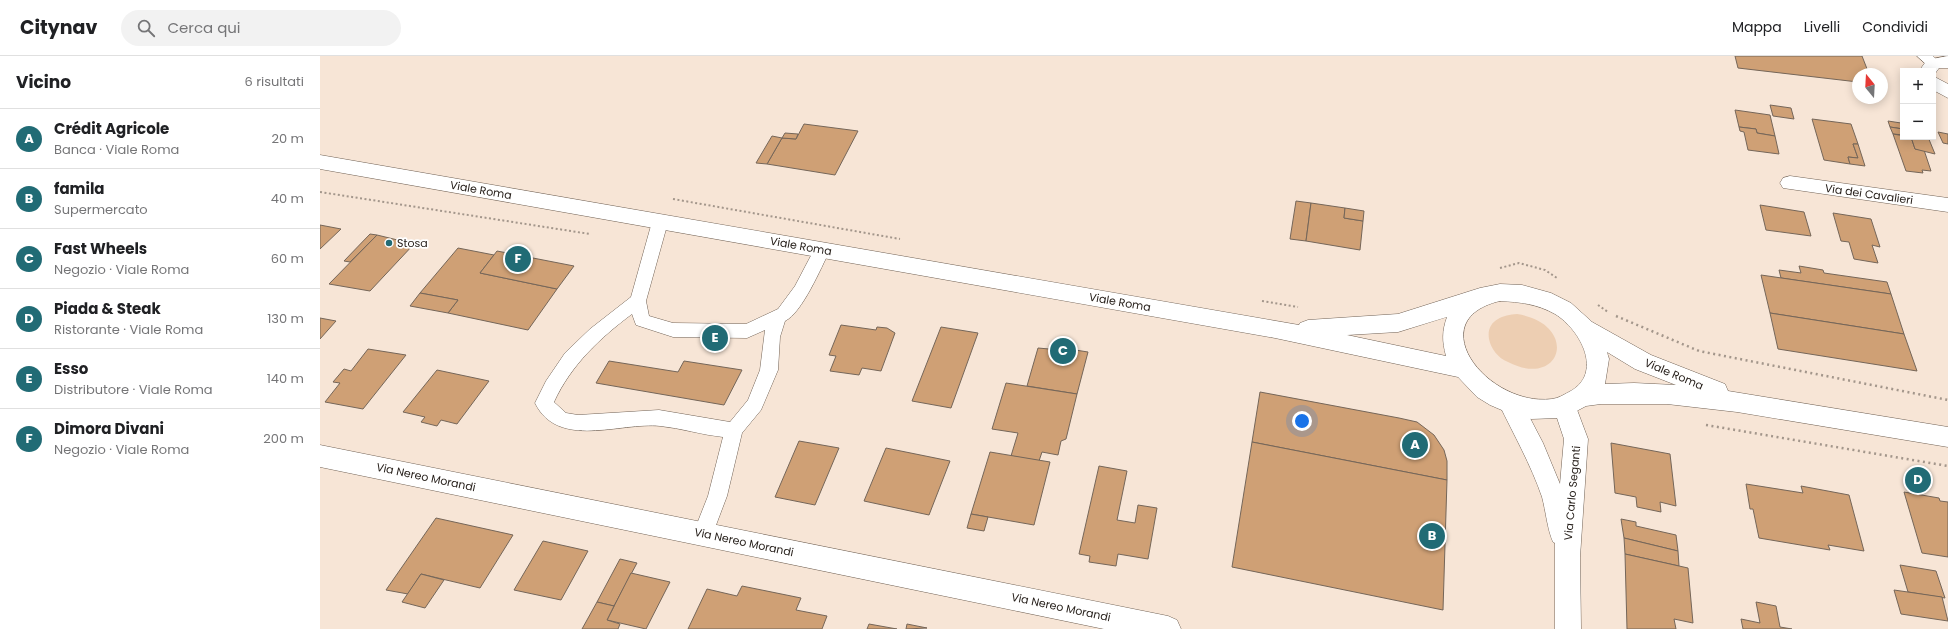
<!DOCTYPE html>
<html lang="it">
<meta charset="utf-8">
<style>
:root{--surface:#fff;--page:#f2f2f2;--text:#202124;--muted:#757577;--line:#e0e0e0;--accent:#216b75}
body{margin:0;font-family:Poppins,sans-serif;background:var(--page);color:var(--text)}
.controls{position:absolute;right:12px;top:12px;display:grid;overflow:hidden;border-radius:0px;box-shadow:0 2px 10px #0003}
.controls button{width:36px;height:36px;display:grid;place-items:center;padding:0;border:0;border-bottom:1px solid var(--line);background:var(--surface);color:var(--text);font:20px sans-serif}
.compass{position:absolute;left:1532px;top:12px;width:36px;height:36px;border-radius:50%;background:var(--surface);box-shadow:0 2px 10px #0003;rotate:342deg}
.you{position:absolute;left:982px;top:365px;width:14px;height:14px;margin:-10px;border:3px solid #fff;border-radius:50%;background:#1a73e8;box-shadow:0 0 0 6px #1a73e833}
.badge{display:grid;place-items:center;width:26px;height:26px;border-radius:50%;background:var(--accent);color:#fff;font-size:13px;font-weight:700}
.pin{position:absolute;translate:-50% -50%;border:2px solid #fff;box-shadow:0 1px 4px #0006}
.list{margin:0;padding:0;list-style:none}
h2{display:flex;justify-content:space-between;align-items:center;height:52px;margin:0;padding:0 16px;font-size:17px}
h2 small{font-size:13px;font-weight:400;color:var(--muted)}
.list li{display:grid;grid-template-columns:26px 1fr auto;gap:12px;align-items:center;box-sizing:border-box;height:60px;padding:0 16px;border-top:1px solid var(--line)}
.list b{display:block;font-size:15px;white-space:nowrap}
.list p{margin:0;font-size:13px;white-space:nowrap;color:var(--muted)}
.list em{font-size:13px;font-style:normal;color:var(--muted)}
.icon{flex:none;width:22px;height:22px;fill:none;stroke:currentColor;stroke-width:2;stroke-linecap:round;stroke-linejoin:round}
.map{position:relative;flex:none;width:1628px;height:573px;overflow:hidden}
header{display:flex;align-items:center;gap:24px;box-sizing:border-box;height:56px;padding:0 20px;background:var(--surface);border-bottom:1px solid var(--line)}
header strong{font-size:19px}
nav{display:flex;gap:22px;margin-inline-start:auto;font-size:14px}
.search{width:280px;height:36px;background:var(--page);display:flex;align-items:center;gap:10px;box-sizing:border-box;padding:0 14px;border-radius:22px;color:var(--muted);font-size:15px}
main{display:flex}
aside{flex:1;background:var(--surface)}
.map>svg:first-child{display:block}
.green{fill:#edceb2}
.building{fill:#cfa075;stroke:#756659}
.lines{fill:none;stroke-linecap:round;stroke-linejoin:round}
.lane-casing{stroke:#726356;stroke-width:1}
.street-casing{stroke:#726356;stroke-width:1}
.primary-casing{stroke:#726356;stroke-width:1}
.path-far1{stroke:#a3968b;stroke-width:2;stroke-dasharray:2 2.5;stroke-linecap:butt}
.path{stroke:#a3968b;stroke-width:2.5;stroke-dasharray:2 3.5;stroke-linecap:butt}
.lane{fill:#fff;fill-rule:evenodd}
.street{fill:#fff;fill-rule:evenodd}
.primary{fill:#fff;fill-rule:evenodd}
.poi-dot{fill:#216b75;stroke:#fff;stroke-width:1.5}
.labels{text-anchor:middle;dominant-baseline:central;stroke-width:3.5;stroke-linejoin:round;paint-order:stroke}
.street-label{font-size:11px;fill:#28211c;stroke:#fff}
.poi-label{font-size:11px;fill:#28211c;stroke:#fff;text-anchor:start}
</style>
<header>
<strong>Citynav</strong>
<div class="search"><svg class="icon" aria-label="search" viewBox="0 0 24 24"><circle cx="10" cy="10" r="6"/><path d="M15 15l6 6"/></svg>Cerca qui</div>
<nav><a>Mappa</a><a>Livelli</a><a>Condividi</a></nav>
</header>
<main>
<aside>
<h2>Vicino<small>6 risultati</small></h2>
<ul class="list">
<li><span class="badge">A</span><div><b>Crédit Agricole</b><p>Banca · Viale Roma</p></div><em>20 m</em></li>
<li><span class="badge">B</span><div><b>famila</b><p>Supermercato</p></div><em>40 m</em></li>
<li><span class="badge">C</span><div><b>Fast Wheels</b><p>Negozio · Viale Roma</p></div><em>60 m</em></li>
<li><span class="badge">D</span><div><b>Piada &amp; Steak</b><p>Ristorante · Viale Roma</p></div><em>130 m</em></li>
<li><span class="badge">E</span><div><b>Esso</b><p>Distributore · Viale Roma</p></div><em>140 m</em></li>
<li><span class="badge">F</span><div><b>Dimora Divani</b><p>Negozio · Viale Roma</p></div><em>200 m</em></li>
</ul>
</aside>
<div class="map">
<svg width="1628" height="573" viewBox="0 0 1628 573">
<rect width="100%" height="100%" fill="#f7e5d6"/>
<path class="green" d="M1197,258C1260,268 1242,334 1188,306C1178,302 1171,293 1169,283C1166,265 1182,259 1197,258Z"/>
<g class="building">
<path d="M1415,0H1542L1549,18H1538V26L1418,12Z"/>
<path d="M1450,49L1471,52L1474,63L1453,60Z"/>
<path d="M1415,54L1450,59L1455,80L1437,77L1436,73L1419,71Z"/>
<path d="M1492,63L1531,68L1538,88H1533L1538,102L1528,101L1530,108L1504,104Z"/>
<path d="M1568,65L1581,67L1583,73L1570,71Z"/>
<path d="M484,68L538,75L515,119L447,108L462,82L476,83Z"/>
<path d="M1419,71L1436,73L1437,77L1455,80L1459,98L1428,94L1424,76L1420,75Z"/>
<path d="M1570,71L1583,73V79L1573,78Z"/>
<path d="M1618,76L1628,78V88L1623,87Z"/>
<path d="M465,77L478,78L476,83L462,82Z"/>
<path d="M1573,78L1591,81L1595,93L1604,94L1611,115L1602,114L1603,117L1586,115Z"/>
<path d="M452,80L462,82L447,108L436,107Z"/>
<path d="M1591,81H1608L1615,98L1595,93Z"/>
<path d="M1533,88H1538L1545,110L1530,108L1528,101L1538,102Z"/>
<path d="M976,145L991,147L986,185L970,183Z"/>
<path d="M991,147L1025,152L1024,162L1043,165L1040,194L986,185Z"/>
<path d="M1440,149L1484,156L1491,180L1446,174Z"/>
<path d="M1025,152L1044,155L1043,165L1024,162Z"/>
<path d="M1513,157L1551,163L1560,191L1552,189L1558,207L1534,203L1529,186L1521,185Z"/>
<path d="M0,169L21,173L0,193Z"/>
<path d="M50,178L57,179L30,206L24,205Z"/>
<path d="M57,179L94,188L50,235L9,228Z"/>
<path d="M138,192L174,199L160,217L237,233L208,274L128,257L138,244L100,237Z"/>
<path d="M177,195L254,210L237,233L160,217Z"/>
<path d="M1479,210L1503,214L1504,217L1567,226L1571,238L1461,222L1459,214L1481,217Z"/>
<path d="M1441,219L1571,238L1584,278L1450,257Z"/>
<path d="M100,237L138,244L128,257L90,250Z"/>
<path d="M1450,257L1584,278L1597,315L1458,293Z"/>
<path d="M0,262L16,265L0,283Z"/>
<path d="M521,269L556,274L557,271L567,272L575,277L561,315L542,312L539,319L510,315L516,300L509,299Z"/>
<path d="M621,271L658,277L631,352L592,345Z"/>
<path d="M730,290L768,296L757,338L707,330L718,292L729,293Z"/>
<path d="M48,293L86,299L43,353L5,346L20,327L13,326L24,313L31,315Z"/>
<path d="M289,305L358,316L364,305L422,314L404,349L276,327Z"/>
<path d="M117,314L169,325L137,368L121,364L117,370L101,366L105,361L83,356Z"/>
<path d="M686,327L757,338L746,383L741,385L738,399L722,396L719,405L691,400L698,377L672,373Z"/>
<path d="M940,336L1079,362L1097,366L1114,379L1124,394L1127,405V424L932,386Z"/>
<path d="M479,385L519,392L495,449L455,441Z"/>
<path d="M932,386L1127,424L1123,554L912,511Z"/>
<path d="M1291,387L1350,398L1356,450L1340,446L1341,456L1317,451L1316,441L1295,437Z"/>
<path d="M566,392L630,405L609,459L544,445Z"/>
<path d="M670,396L730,406L714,469L651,458Z"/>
<path d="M779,410L807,415L797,464L815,467L818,449L837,452L828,503L798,498L796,510L769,506L770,500L759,498Z"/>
<path d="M1426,428L1483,437L1481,430L1529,439L1544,495L1508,489L1510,494L1439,482L1433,453H1430Z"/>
<path d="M1584,436L1619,442L1620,445L1628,446V501L1602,497Z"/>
<path d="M651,458L668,461L664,475L647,472Z"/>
<path d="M116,462L193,479L160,532L101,518L88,538L66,534Z"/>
<path d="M1301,463L1316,466V470L1356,479L1358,495L1304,482Z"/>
<path d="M1304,482L1358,495L1359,510L1305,498Z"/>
<path d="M223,485L268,495L241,544L194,534Z"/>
<path d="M1305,498L1368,512L1373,567L1354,563L1356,573H1307Z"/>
<path d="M300,503L317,507L294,550L277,546Z"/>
<path d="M1580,509L1616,515L1625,542L1588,536Z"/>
<path d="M311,517L350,526L326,573L287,564Z"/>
<path d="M101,518L124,524L105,552L82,546Z"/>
<path d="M422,530L481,542L476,554L507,560L502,573H368L387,533L417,540Z"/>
<path d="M1574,534L1622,541L1628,565L1581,558Z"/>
<path d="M277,546L294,550L287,564L300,568L298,573H262Z"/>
<path d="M1436,546L1456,550L1460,571L1472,573H1423L1421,563L1440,567Z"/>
<path d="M549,568L577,573H547Z"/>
<path d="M587,568L607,572L586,573Z"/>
</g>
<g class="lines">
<defs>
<g id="lane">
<path d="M1597,0H1613L1621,8L1619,11H1609Z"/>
<path d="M340,160L345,162L348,166L326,245L329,260L353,267L426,268L458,253L475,230L496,190L502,188L508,190L510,194C501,212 482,257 465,265L460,281L458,314L441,354L422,377L407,440L390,485L383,487L376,485L373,478L388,440L403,381C382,379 361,372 340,370C300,366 238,394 215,347L226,325L245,297L270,273L311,241L332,166L335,162ZM312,258L316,269L353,281L427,282L445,274L440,314L428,344L410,366L339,354L258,359L246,357L235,347L234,346C251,309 280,282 312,258Z"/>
</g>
<g id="street">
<path d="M1628,0V12H1619L1614,19L1613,15H1599L1607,4Z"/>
<path d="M1613,20L1628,28V42L1613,34Z"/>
<path d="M1470,120L1628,142V156L1463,132L1460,127L1463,122Z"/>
<path d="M1191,338L1199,341L1223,387L1240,428L1244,383L1233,350L1237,343L1245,340L1253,343L1268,383L1260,501L1261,573H1235V487L1233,486C1227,472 1226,456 1222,441C1211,409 1194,379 1179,348L1183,341Z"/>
<path d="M0,389L848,560L857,564L861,573H784L0,411Z"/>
</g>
<path id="primary" d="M0,99L979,269L980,267L988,264L1078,258L1160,232L1180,228L1202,229L1231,237L1251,247L1272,266L1331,299L1405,328L1408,335L1628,371V391L1417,356L1347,348H1281L1266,350L1253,357L1239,362L1211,363L1191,358L1170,349L1157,341L1138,321L955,282L0,113ZM1180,245C1200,246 1217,248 1235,258C1261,274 1284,318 1249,336C1243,339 1239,342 1232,343C1168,351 1099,264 1180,245ZM1127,261C1122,275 1122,285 1126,300L1027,279L1078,276ZM1287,296L1315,313L1356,329L1314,327L1285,328L1289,303Z"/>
</defs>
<use href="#lane" class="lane-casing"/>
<use href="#street" class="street-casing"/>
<use href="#primary" class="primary-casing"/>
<g class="path-far1">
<path d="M0,136L270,178"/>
<path d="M353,143L580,183"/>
<path d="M1180,212L1199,207L1225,214L1237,222"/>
<path d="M942,245L978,251"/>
<path d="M1278,249L1288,256"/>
</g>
<g class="path">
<path d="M1296,260L1379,295L1628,344"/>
<path d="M1386,369L1628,410"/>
</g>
<use href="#lane" class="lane"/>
<use href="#street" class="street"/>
<use href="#primary" class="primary"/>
</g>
<circle class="poi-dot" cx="69" cy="187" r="4"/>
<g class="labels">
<g class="street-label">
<text transform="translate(161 134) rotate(10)">Viale Roma</text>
<text transform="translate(1549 138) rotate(8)">Via dei Cavalieri</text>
<text transform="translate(481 190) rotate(10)">Viale Roma</text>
<text transform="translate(800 246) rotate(10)">Viale Roma</text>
<text transform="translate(1354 318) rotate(23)">Viale Roma</text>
<text transform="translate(106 421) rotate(12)">Via Nereo Morandi</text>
<text transform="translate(1252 437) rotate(-85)">Via Carlo Seganti</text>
<text transform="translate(424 486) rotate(12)">Via Nereo Morandi</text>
<text transform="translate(741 551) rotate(12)">Via Nereo Morandi</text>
</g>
<g class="poi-label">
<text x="77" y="187">Stosa</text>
</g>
</g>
</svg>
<div class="controls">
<button>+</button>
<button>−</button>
</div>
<svg class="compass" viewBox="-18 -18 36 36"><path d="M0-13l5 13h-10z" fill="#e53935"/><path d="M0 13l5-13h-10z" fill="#757577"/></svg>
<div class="you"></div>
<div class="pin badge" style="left:1095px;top:389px">A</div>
<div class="pin badge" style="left:1112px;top:480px">B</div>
<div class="pin badge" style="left:743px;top:295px">C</div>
<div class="pin badge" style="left:1598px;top:424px">D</div>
<div class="pin badge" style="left:395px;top:282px">E</div>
<div class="pin badge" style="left:198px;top:203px">F</div>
</div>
</main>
